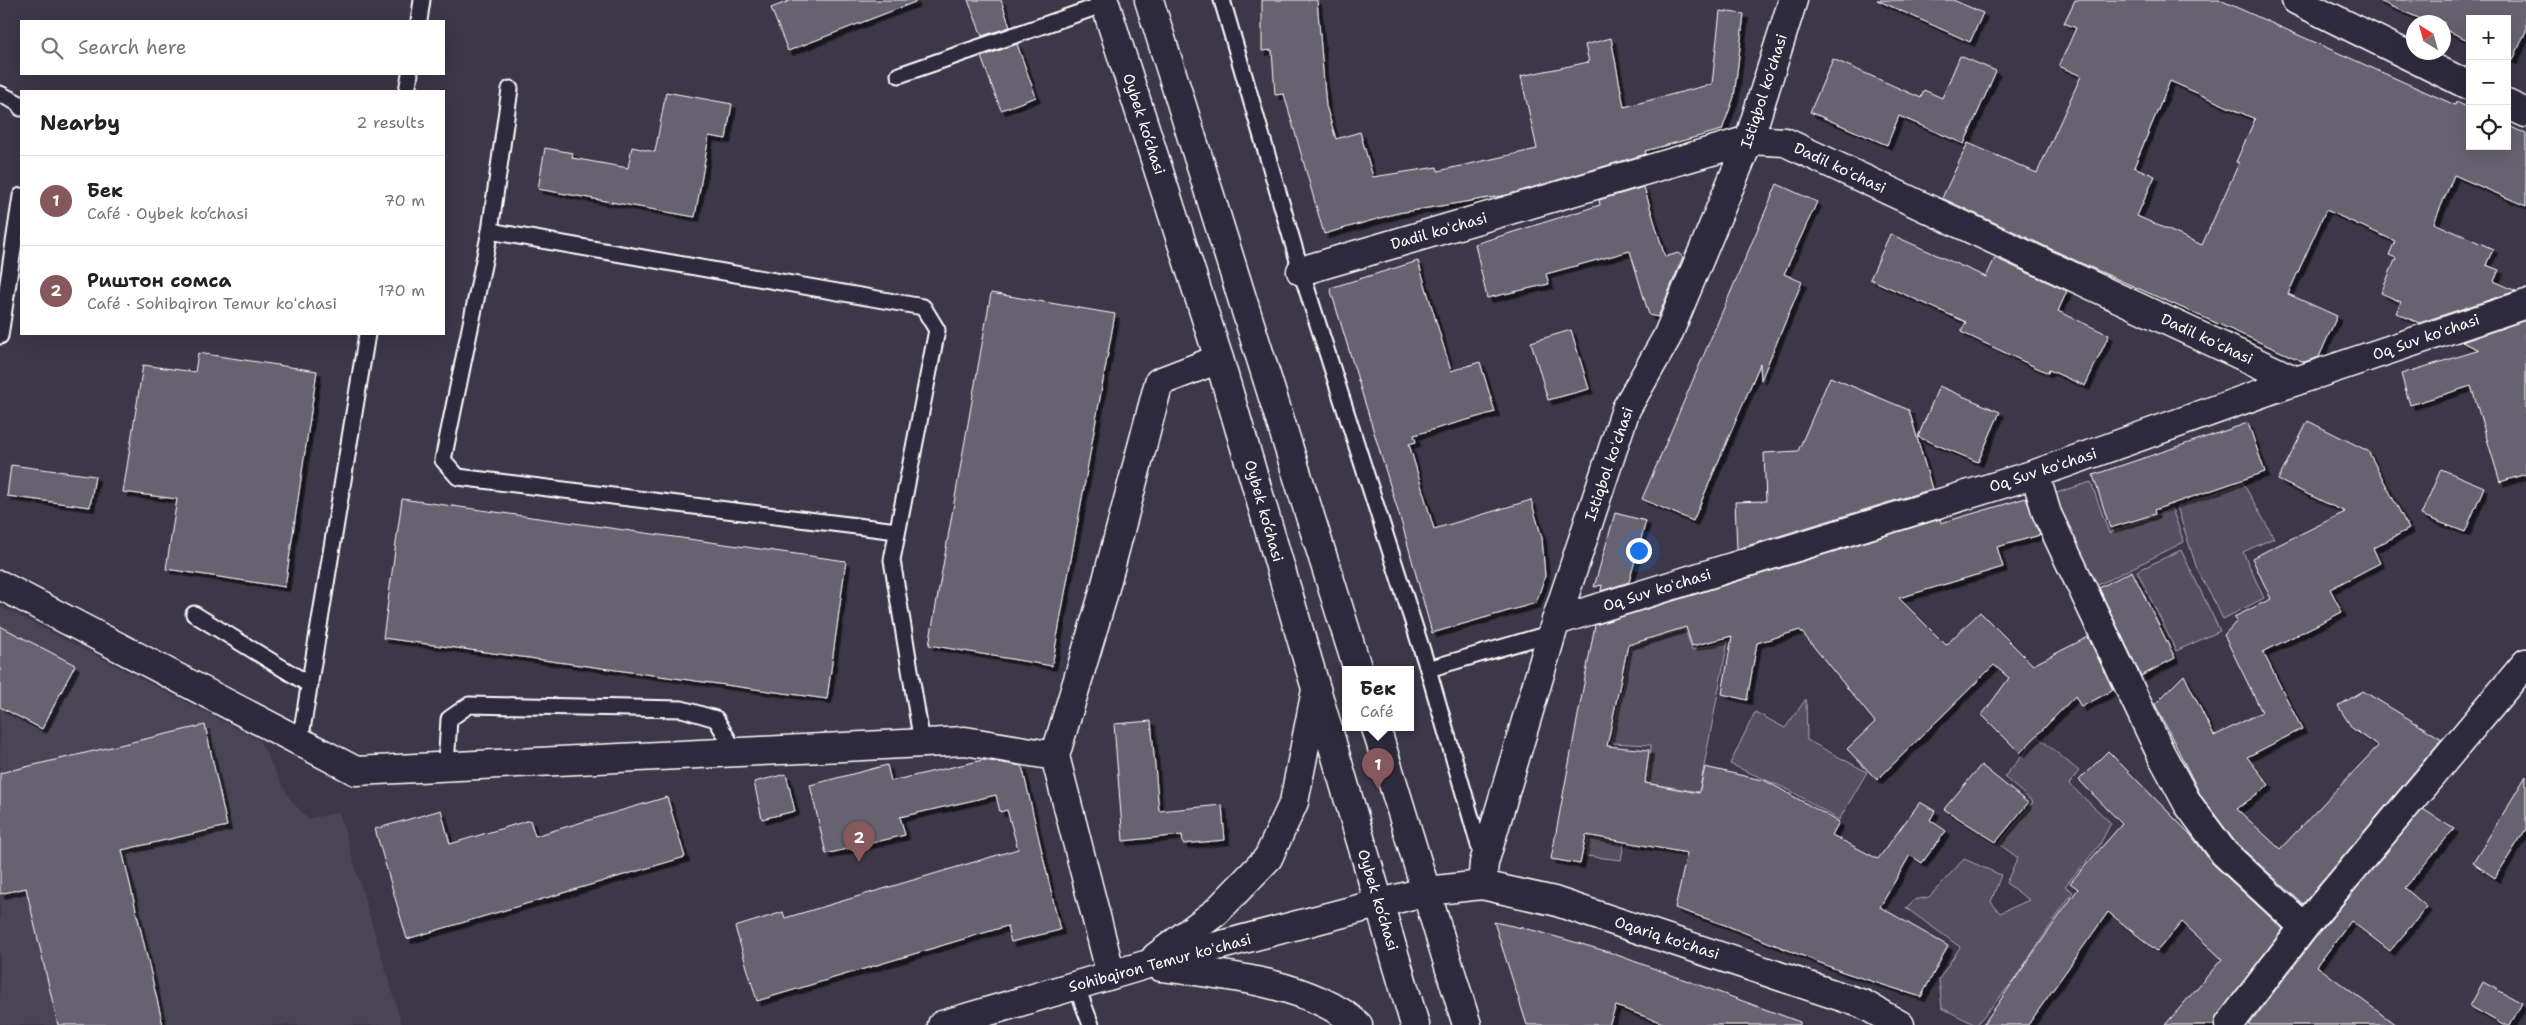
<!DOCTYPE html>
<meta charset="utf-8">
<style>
:root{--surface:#fff;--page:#f6f6f6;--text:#222;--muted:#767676;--line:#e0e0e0;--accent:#85585c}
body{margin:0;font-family:"Shantell Sans",sans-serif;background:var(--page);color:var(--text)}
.controls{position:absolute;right:15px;top:15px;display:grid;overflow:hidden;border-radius:0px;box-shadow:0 5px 20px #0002}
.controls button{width:45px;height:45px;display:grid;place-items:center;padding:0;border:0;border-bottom:1px solid var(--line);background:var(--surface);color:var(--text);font:25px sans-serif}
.compass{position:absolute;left:2406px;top:15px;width:45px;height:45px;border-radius:50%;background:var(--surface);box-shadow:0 5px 20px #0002;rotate:323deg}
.you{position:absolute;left:1638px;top:550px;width:18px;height:18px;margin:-12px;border:4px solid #fff;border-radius:50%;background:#1a73e8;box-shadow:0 0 0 8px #1a73e833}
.badge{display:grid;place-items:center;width:32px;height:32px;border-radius:50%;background:var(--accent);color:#fff;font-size:16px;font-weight:700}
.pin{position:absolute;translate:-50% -41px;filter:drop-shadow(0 1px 2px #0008)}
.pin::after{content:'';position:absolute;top:26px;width:18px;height:15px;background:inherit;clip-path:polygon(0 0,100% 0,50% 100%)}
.popup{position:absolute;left:1342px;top:666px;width:72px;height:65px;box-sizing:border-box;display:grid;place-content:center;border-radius:0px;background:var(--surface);filter:drop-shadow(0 1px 4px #0005);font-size:16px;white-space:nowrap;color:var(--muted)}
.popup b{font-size:19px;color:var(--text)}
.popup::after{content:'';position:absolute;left:50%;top:100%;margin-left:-10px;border:10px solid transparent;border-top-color:var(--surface)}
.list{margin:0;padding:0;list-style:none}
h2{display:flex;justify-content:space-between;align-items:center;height:65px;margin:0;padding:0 20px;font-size:21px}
h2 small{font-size:16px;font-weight:400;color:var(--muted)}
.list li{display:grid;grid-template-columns:32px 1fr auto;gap:15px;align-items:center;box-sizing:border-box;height:90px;padding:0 20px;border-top:1px solid var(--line)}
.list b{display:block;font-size:19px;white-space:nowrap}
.list p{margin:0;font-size:16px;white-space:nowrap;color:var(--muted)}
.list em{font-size:16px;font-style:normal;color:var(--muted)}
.icon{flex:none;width:28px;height:28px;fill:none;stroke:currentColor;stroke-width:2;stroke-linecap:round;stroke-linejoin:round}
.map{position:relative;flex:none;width:2526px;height:1025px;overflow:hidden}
.search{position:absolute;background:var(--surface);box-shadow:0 5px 20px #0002;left:20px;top:20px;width:425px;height:55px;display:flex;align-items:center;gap:12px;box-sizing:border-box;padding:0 18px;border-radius:0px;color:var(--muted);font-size:19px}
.panel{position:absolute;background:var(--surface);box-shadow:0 5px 20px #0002;left:20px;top:90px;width:425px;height:245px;border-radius:0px}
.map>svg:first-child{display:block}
.built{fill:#494455}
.green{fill:#555060;stroke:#aaa8b0}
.building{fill:#666270;stroke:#fff;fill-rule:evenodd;filter:url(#shadow)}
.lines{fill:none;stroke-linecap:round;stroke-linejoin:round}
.service-casing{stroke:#fff;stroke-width:19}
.minor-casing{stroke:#fff;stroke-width:31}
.secondary-casing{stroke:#fff;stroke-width:31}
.primary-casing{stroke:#fff;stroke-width:31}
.service{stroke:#2f2a3d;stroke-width:15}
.minor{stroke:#2f2a3d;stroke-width:28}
.secondary{stroke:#2f2a3d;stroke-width:28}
.primary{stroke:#2f2a3d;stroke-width:28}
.labels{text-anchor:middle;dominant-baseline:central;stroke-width:4;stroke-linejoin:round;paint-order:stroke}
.street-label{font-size:15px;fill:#fff;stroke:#2f2a3d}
</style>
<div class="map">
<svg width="2526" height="1025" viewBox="0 0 2526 1025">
<defs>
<filter id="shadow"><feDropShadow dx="4.5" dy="4.5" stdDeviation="0" flood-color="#0009"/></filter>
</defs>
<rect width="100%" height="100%" fill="#3c3749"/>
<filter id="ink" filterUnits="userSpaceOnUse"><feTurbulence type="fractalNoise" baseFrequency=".02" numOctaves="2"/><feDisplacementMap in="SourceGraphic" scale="10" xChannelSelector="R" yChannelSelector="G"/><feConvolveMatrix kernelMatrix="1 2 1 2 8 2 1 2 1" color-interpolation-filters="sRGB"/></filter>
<g filter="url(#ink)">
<path class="built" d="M0,606L259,740L290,799L308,819L339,812L402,1025H0Z"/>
<g class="green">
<path d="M2091,482L2109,533L2172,509L2184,542L2094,587L2053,494Z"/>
<path d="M2243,483L2274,538L2243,552L2264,598L2223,619L2197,569L2177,507Z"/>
<path d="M2181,550L2220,631L2176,651L2137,571Z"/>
<path d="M1685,629L1692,650L1728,641L1699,792L1635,781L1621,860L1586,856L1593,802L1616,780L1648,781L1651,745L1611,743L1631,646Z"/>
<path d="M1806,699L1807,740L1867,772L1839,820L1791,791L1730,764L1755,712L1785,728Z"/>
<path d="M2038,737L2079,771L2069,784L2111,823L2099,846L2065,886L2073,892L2014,980L1976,1025L1942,1008L1939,979L1960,947L1906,908L1914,900L1929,897L1964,859L2001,875L1991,902L2000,913L2029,900L2006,883L2018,858L1999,844L2033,802L2004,777Z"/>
</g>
<g class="building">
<path d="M792,0H915V2L788,51L771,8Z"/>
<path d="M968,0H1001L1010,27L982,36Z"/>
<path d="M1262,0H1317L1326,106L1336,139L1360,132L1373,177L1437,167L1438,171L1537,149L1521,76L1589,62L1585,45L1611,38L1624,107L1712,84L1720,11L1744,14L1734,97L1722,130L1645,151L1646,154L1507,195L1398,213L1324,234L1284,94L1275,95L1272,50L1262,51Z"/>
<path d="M1877,0H1953L1983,13L1970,42Z"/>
<path d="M2075,0H2220L2455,105L2456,102L2470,108V146H2507V125L2526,134V206L2454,175L2434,223L2493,249L2486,265L2499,270L2494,281L2516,291L2419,323L2396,313L2401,302L2381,293L2396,258L2389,255L2395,241L2326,210L2288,294L2337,316L2319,357L2304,362L2081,263L1942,198L1968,143L2037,173L2081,76L2059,66L2076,28L2064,23ZM2170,81L2255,119L2236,162L2239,163L2202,245L2137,216L2155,176L2134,167Z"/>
<path d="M2377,0H2526V31L2513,60L2507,58V19H2470V41L2444,29V22H2428Z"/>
<path d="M1017,44L1036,97L1001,110L981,57Z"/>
<path d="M1960,56L1996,71L1964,144L1899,116L1887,145L1810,112L1833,59L1921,98L1924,90L1942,98Z"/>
<path d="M666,92L732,104L726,139L709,136L695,217L538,189L545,148L573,153L572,158L628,168L632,147L655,152Z"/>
<path d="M1777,184L1817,202L1784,274L1802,282L1761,380L1760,364L1693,521L1642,499Z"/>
<path d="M1644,187L1665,257L1678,253L1683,257L1658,317L1649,315L1630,251L1546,274L1549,284L1487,298L1475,244L1600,205L1599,200Z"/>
<path d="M1890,234L1986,277L1995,258L2067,291L2058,311L2109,335L2085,386L2049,370L2048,373L1961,332L1966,322L1870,279Z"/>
<path d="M1418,261L1451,371L1480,362L1495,412L1414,435L1416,442L1409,444L1434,529L1531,500L1542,538L1545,576L1536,603L1432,633L1404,531L1330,288Z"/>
<path d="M991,293L1115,314L1052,666L929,645Z"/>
<path d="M2526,320V474L2500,482L2471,386L2410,405L2401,374L2480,350L2462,342Z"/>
<path d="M1571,330L1589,389L1548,400L1531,342Z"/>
<path d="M198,353L317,371L285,587L166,569L177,499L123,492L143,365L195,372Z"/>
<path d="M1830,377L1909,410L1932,489L1737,549L1735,502L1766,501L1764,453L1798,451Z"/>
<path d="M1939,386L2000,412L1978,462L1918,437Z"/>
<path d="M2308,421L2368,451L2409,529L2373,548L2380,563L2330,589L2342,612L2263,652L2302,729L2247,757L2269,785L2237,809L2280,849L2378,746L2352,728L2338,706L2363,691L2442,739L2303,904L2236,843L2201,796L2155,704L2184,675L2214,736L2262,712L2224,635L2237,621L2234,617L2271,599L2252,558L2345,512L2278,480Z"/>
<path d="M2248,423L2265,472L2154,510L2155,514L2110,528L2093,475Z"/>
<path d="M11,465L95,476L90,507L7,496Z"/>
<path d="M2441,469L2484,487L2465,532L2421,515Z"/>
<path d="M2026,498L2040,535L1997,547L2003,567L1899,598L1946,645L1980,612L2033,665L2088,637L2113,690L2081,707L2075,696L2020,753L1982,715L2009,678L1994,665L1877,780L1847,749L1875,722L1800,630L1757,643L1747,700L1722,694L1732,636L1692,646L1686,627L1628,645L1607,746L1649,750L1645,783L1699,793L1705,767L1766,781L1839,822L1832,835L1878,859L1920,802L1935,811L1930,820L1946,831L1922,863L1910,855L1880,907L1948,946L1921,997L1843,972L1725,925L1675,908L1687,853L1586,835L1580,864L1551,859L1595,625L1940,519L1941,523Z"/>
<path d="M402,499L846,561L827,699L383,638Z"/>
<path d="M1615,513L1646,521L1629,582L1601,591L1602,585L1594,587Z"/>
<path d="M2132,571L2175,658L2141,676L2099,588Z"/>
<path d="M0,626L75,665L42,729L0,707Z"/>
<path d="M1151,721L1159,811L1222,805L1225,840L1183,844L1182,835L1123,841L1114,724Z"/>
<path d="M205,725L227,826L122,850L163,1025H58L26,888L0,894V773Z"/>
<path d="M2108,751L2190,834L2213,864L2283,929L2217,1016L2214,1025H2165L2222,959L2182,922L2157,951L2108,912L2028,1025H1983L2078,889L2070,883L2122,824L2079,780Z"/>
<path d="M983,760L1022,766L1060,930L1011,942L1007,926L757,1001L735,927L783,912L785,918L1018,849L1007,810L1000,812L996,795L900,817L905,835L826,854L810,785L887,765L891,781Z"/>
<path d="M1981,765L2028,803L1996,842L1944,809Z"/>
<path d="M786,774L795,811L762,819L754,782Z"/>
<path d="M2526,776V829L2495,878L2473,863Z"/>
<path d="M667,797L685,857L407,939L375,829L441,810L450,844L530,820L535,836Z"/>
<path d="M2423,809L2454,829L2405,888L2427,907L2390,951L2351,921L2317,966L2396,1025H2249L2316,937Z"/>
<path d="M1494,922L1536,931L1609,952L1800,1022V1025H1668L1616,1006L1609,1025H1527Z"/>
<path d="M2483,982L2522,1003L2510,1025H2503L2470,1006Z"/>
</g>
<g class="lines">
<defs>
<g id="service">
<path d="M1222,0L1301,271L1428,669L1483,859"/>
<path d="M419,21L422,0"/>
<path d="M899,75L1105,4"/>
<path d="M510,89L490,231L443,460L458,477L897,531"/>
<path d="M407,91L410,74"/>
<path d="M0,94L18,103L21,108"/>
<path d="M490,231L923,307L937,330L892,560L922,743"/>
<path d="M0,336L21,196"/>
<path d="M194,614L310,685"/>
<path d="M1428,669L1552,633"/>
<path d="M300,742L367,334"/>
<path d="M446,766L449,719L469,705L682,709L716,719L736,753"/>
<path d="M1076,985L1091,1025"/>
</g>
<g id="minor">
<path d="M2296,0L2470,86"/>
<path d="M2507,104L2526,113"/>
<path d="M1301,271L1749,140L1785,142L2296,381"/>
<path d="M2035,474L2047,514L2161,754L2188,804L2224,853L2304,927"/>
<path d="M0,585L356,771L965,741L1055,756L1111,975"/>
<path d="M1556,621L2035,474L2296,381L2526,304"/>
<path d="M1055,756L1102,599L1159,382L1219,359"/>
<path d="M1482,885L1484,863L1552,633L1626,409L1667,337L1749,140L1793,0"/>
<path d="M1427,891L1482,885L1554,901L1863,1004L1900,1025"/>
<path d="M2229,1025L2304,927L2526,663"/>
</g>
<g id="secondary">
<path d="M1156,957L1216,912L1268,858L1294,802L1316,690"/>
<path d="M1161,967C1222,974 1311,983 1358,1025"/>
<path d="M942,1025L1145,965L1427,891"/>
</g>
<g id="primary">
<path d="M1104,0L1219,359L1415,1025"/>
<path d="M1149,0L1358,670"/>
<path d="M1376,728L1467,1025"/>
</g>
</defs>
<use href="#service" class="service-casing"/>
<use href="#minor" class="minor-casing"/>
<use href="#secondary" class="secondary-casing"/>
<use href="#primary" class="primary-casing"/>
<use href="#service" class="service"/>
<use href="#minor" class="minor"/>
<use href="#secondary" class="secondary"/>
<use href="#primary" class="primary"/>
</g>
</g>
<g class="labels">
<g class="street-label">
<text transform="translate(1764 91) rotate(-72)">Istiqbol koʻchasi</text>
<text transform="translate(1144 124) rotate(72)">Oybek ko‘chasi</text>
<text transform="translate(1840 168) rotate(25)">Dadil koʻchasi</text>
<text transform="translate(1439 231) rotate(-16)">Dadil koʻchasi</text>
<text transform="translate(2426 337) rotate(-19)">Oq Suv koʻchasi</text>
<text transform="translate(2207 339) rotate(25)">Dadil koʻchasi</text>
<text transform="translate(1609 464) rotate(-71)">Istiqbol koʻchasi</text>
<text transform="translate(2043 470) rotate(-18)">Oq Suv koʻchasi</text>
<text transform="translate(1264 511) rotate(74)">Oybek ko‘chasi</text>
<text transform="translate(1657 590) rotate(-17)">Oq Suv koʻchasi</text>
<text transform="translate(1378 900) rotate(73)">Oybek ko‘chasi</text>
<text transform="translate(1667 938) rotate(18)">Oqariq ko'chasi</text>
<text transform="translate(1160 963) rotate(-15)">Sohibqiron Temur koʻchasi</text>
</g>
</g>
</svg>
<div class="controls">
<button>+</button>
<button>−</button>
<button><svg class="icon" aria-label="locate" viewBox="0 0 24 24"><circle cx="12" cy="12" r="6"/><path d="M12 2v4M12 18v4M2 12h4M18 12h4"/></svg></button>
</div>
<svg class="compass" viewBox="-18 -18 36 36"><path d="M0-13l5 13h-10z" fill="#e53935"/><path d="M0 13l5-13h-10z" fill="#767676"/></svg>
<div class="you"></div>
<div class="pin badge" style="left:1378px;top:789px">1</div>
<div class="popup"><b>Бек</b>Café</div>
<div class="pin badge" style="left:859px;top:862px">2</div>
<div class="search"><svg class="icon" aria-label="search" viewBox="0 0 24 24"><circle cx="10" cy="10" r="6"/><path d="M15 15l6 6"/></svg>Search here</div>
<section class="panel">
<h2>Nearby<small>2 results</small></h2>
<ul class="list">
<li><span class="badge">1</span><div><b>Бек</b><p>Café · Oybek ko‘chasi</p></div><em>70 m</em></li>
<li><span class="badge">2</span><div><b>Риштон сомса</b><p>Café · Sohibqiron Temur koʻchasi</p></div><em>170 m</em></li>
</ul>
</section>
</div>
